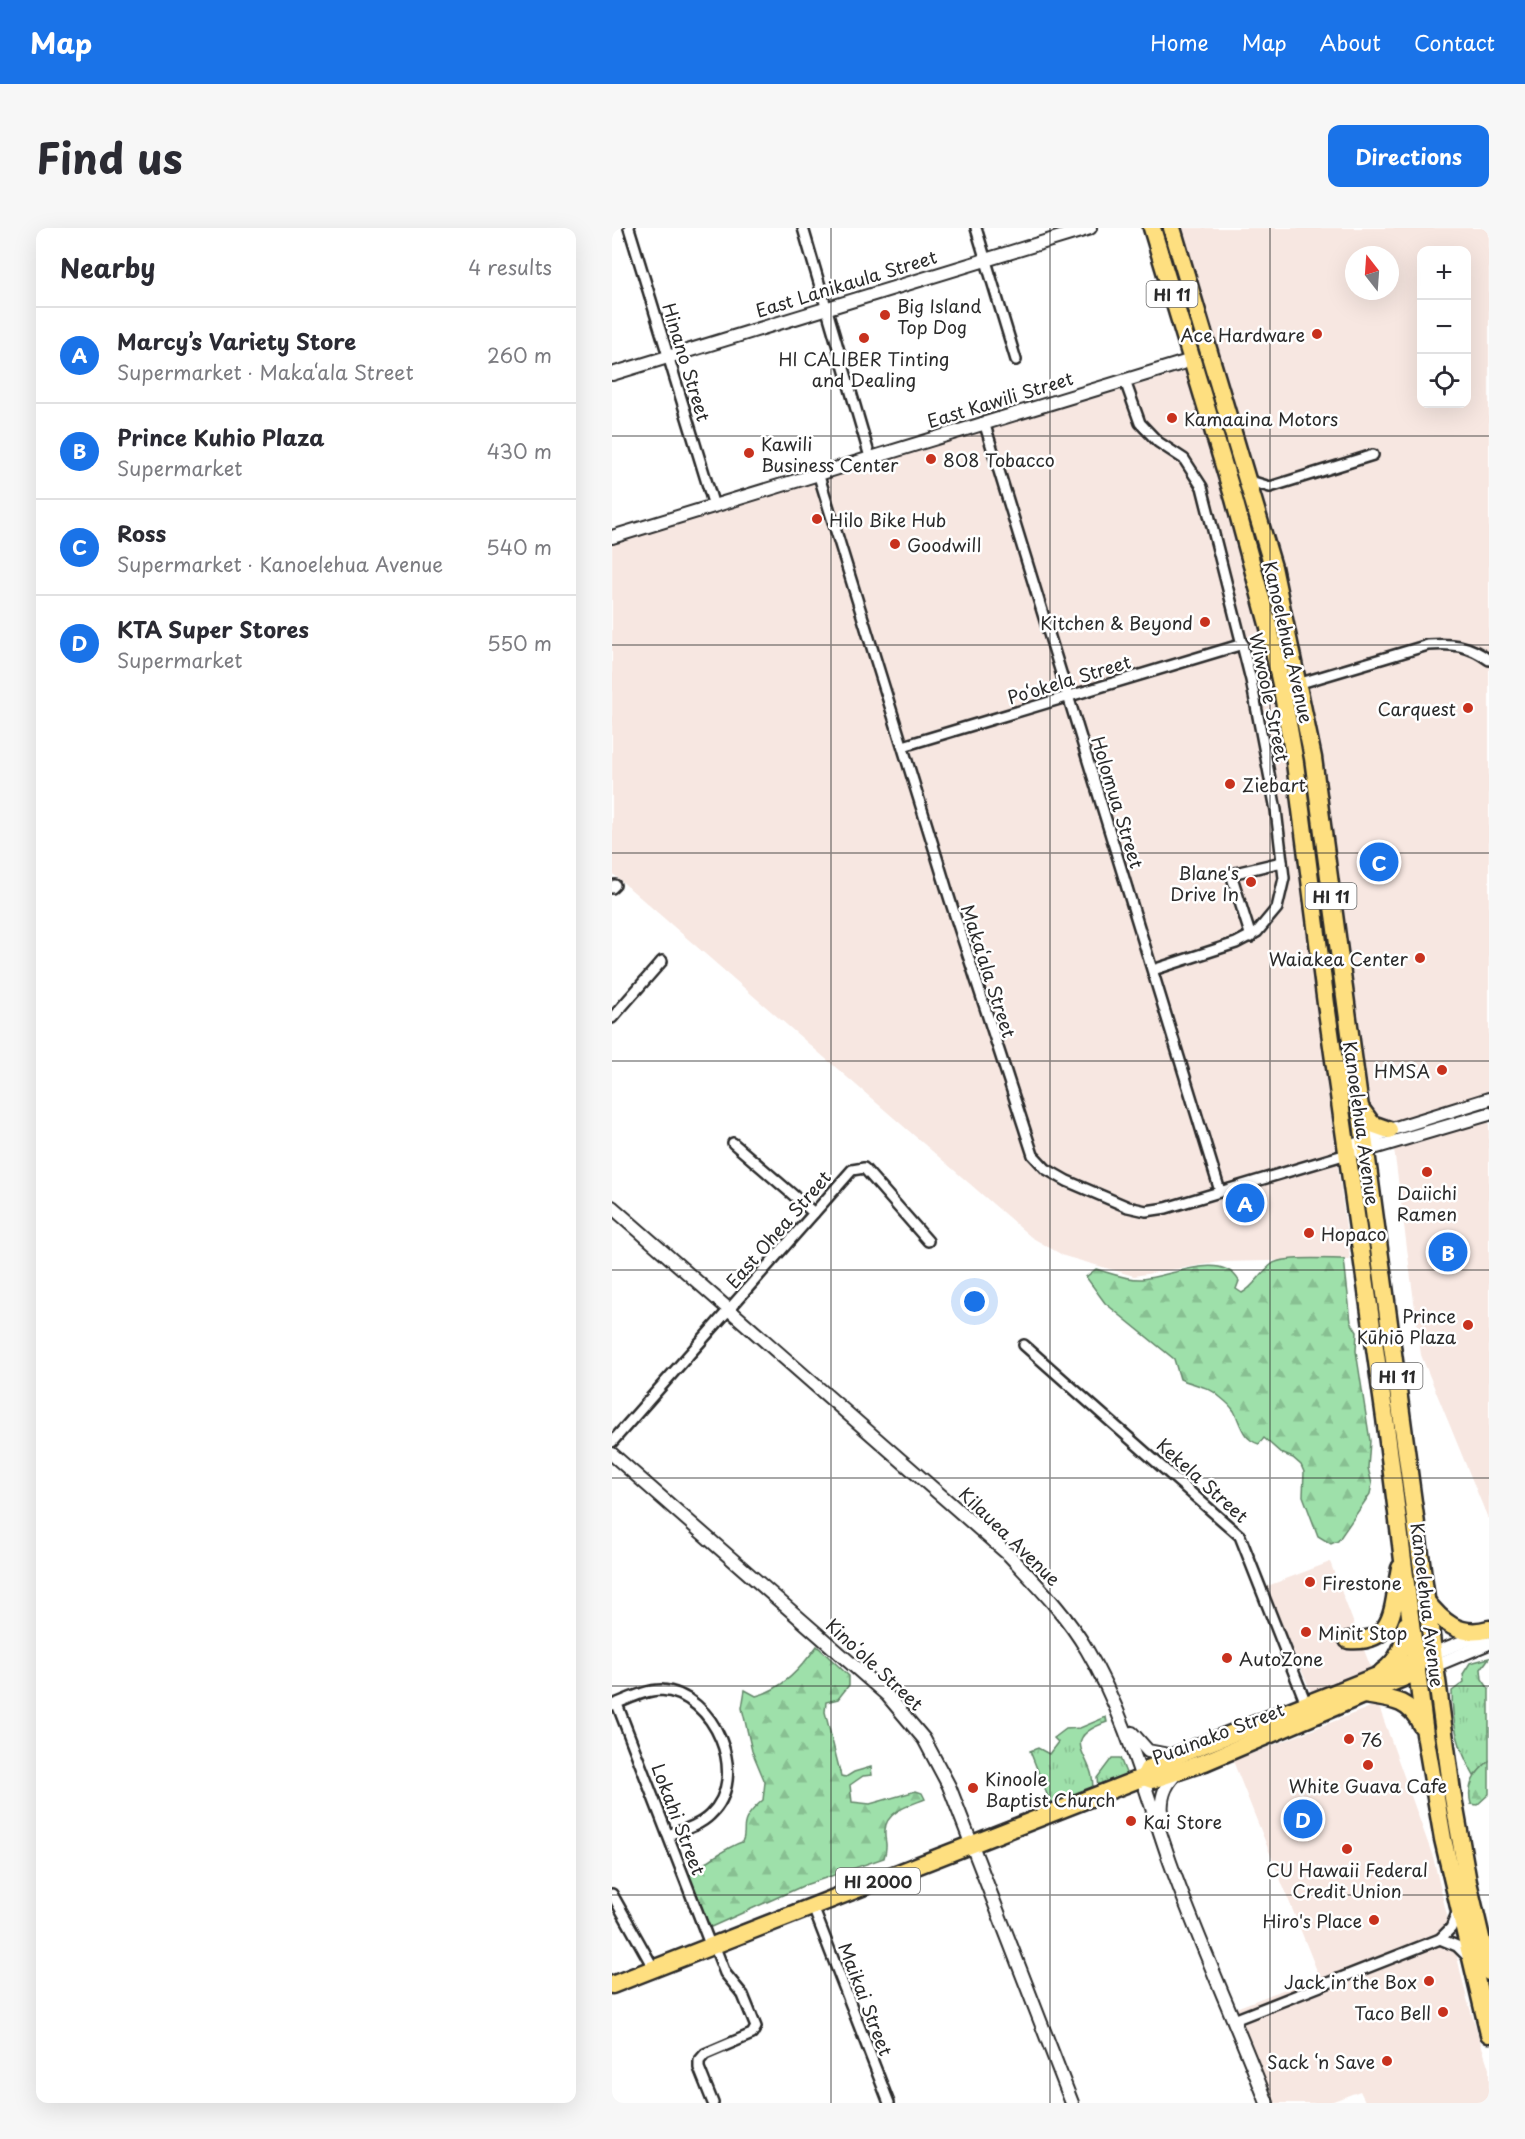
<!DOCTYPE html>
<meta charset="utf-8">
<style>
:root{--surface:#fff;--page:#f7f7f7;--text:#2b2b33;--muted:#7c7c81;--line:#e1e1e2;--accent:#1a73e8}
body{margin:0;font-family:"Playpen Sans",sans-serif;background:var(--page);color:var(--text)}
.controls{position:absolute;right:18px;top:18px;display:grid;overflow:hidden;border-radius:12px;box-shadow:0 6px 24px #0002}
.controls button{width:54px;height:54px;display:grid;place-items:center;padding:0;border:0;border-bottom:2px solid var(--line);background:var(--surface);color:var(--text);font:30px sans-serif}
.compass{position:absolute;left:733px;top:18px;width:54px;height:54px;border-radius:50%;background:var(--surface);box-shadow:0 6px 24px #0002;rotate:343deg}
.you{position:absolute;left:363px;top:1074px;width:21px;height:21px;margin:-15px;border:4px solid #fff;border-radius:50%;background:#1a73e8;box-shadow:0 0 0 9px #1a73e833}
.badge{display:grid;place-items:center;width:39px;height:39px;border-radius:50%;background:var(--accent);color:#fff;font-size:20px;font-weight:700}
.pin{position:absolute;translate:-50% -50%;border:3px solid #fff;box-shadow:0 2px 6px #0006}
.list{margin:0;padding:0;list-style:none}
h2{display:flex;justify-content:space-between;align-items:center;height:78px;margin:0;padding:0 24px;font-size:26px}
h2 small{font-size:20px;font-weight:400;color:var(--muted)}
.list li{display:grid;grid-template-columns:39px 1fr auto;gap:18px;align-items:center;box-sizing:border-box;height:96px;padding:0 24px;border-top:2px solid var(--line)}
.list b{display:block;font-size:22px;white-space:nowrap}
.list p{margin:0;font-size:20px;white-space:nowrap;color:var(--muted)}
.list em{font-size:20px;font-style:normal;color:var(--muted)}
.icon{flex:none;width:33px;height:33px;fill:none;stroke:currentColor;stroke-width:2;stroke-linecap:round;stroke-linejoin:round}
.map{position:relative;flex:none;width:877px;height:1875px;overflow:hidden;border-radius:12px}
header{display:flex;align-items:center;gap:36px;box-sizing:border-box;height:84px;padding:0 30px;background:var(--accent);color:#fff}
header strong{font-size:28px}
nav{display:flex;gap:33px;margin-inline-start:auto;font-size:21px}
.intro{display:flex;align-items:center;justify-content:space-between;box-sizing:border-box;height:144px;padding:0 36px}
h1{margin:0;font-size:42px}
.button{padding:15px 27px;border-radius:12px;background:var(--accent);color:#fff;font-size:21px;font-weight:700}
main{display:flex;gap:36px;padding:0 36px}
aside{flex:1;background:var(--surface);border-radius:12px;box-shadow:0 6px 24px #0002}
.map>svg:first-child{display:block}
.built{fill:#f7e7e1;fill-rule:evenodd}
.grass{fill:url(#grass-tufts);stroke:#64866a;stroke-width:1.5}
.forest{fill:url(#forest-firs);stroke:#64866a;stroke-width:1.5}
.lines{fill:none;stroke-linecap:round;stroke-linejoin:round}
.street-casing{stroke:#2b2b2b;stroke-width:14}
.secondary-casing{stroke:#2b2b2b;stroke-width:16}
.highway-casing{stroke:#2b2b2b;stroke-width:21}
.street{stroke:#fff;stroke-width:9}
.secondary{stroke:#fff;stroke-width:12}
.highway{stroke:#fedf80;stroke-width:16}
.grid{fill:none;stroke:#2b2b2b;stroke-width:1.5;stroke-opacity:0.55}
.poi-dot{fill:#c8321e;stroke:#fff;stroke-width:2}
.labels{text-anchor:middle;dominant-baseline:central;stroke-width:5;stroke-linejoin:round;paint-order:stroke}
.shield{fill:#fff;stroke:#6b6b6b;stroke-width:1.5}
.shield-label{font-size:16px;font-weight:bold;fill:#2b2b2b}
.street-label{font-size:18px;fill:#2b2b2b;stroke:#fff}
.poi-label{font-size:18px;fill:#2b2b2b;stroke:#fff;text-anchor:start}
</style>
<header>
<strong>Map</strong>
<nav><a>Home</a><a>Map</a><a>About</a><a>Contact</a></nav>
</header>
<div class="intro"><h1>Find us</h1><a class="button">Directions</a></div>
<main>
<aside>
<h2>Nearby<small>4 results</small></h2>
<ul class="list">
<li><span class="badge">A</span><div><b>Marcy’s Variety Store</b><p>Supermarket · Maka‘ala Street</p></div><em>260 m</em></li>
<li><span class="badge">B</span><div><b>Prince Kuhio Plaza</b><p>Supermarket</p></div><em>430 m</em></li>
<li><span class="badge">C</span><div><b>Ross</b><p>Supermarket · Kanoelehua Avenue</p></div><em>540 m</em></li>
<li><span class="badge">D</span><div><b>KTA Super Stores</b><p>Supermarket</p></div><em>550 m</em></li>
</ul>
</aside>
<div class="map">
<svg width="877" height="1875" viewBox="0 0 877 1875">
<defs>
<pattern id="grass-tufts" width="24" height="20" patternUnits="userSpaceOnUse" patternTransform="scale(1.5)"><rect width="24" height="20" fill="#9ee0aa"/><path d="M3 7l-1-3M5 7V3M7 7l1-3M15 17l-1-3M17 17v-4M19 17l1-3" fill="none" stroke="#88c092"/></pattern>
<pattern id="forest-firs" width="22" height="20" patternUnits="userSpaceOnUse" patternTransform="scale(1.5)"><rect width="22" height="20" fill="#9ee0aa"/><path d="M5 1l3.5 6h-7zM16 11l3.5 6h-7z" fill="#88c092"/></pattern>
</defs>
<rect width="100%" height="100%" fill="#fff"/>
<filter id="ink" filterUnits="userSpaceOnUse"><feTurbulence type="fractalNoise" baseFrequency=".0167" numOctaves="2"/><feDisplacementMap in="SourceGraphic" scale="12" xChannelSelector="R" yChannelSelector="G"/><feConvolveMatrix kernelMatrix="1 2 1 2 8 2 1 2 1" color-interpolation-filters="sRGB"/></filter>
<g filter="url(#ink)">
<g class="built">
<path d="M563,0H877V863L773,897L763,892L759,882L720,597L682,606L738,1031L608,1034L522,1048L452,1028L419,1009L0,645V315L602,134ZM810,22H854V176H810ZM742,27H778V63H742Z"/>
<path d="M877,891V1293L809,1127L782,921Z"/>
<path d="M718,1334L759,1440L700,1466L653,1359Z"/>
<path d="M766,1476L821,1629L855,1771L877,1841V1875H754L748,1863L716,1875H663L624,1780L707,1748L621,1533Z"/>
</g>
<g class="grass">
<path d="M877,1430L869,1441L870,1451L877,1461V1533L862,1548C846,1520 840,1495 840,1463L852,1454L851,1446L858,1435Z"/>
<path d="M494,1489L495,1494C441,1513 487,1530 480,1563L440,1579L418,1523L426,1520L437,1526L446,1514L442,1510L454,1501L468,1500Z"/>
<path d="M500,1530H508L514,1545L512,1549L486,1559L485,1550Z"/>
</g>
<g class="forest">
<path d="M732,1031L739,1094L745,1104L744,1123L758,1213L756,1240L760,1256L758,1266L726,1313L719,1316L706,1308L691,1268L692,1244L689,1237L681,1230L669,1225L652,1210L647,1216C630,1211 629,1196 622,1183C619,1178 613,1173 608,1169C597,1158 582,1157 568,1151L562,1131L493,1075L474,1049L484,1041C498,1045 515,1052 530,1051C558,1049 610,1022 627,1053L624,1061L630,1065C643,1058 648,1045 660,1036C670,1028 717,1031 732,1031Z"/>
<path d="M205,1418L237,1448V1457L226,1471L214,1474L213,1484L229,1548L234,1549L242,1544L259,1539L260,1547L251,1548L238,1557L240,1574L258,1576L304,1563L310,1565L313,1571C299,1577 274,1583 273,1602C272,1615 277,1615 272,1630L193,1657L99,1699L93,1692L75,1650C84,1640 117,1618 130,1614C134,1607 131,1603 133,1595C135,1586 144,1578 151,1572L153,1554L140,1523L130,1480L133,1462L144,1468C171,1461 189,1440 205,1418Z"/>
<path d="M877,1533V1566L865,1577L859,1576C854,1557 863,1545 877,1533Z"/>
</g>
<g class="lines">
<defs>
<g id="street">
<path d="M17,0L102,278"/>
<path d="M191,0L258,229"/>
<path d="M364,0L404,132"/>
<path d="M513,153L528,195L546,214L572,231L590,259L639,452L664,582L672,650L665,680L645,704L624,715L541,742"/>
<path d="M372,194L608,963"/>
<path d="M206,245L338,672L421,927L434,941L455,953L516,979L534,983L554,980L735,926"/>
<path d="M635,252L658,259L761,227"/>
<path d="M682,457L816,417C840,415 857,417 877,432"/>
<path d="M291,518L631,416"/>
<path d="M0,660L3,657"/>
<path d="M639,709L619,646L670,634"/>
<path d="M0,790L50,733"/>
<path d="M121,915L202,985"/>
<path d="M412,1117L628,1308L695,1478"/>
<path d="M0,1214L240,942L252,940L316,1013"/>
<path d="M5,1476L99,1719"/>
<path d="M0,1477C15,1472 32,1462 49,1462C102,1465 139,1549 98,1587C87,1598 70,1602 56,1607"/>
<path d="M0,1666L42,1741"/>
<path d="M201,1679L277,1875"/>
<path d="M828,1711L845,1718L856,1729"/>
<path d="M622,1792L828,1711L839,1700L845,1685"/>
<path d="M101,1875L87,1840V1833L93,1826L140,1806L144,1799L131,1767L113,1745L102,1717"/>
</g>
<g id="secondary">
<path d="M0,146L478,0"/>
<path d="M0,309L580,132"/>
<path d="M734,921L777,902L877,871"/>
<path d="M748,924L877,886"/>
<path d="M0,979L397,1327C425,1357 454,1386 475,1422C514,1488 533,1562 558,1634C587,1715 624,1794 655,1875"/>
<path d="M0,1226L275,1467L312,1511L337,1558L460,1875"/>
<path d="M820,1426L870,1406"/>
<path d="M822,1438L877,1415"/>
<path d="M520,1505L536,1523L562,1528"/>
<path d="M551,1592C547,1573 551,1558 565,1545"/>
</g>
<g id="highway">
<path d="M540,0L622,271L657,400L670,461L683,535L714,776L773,1190L813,1506L831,1611L877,1806"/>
<path d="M560,0L661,339L701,530L840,1564L856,1654L877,1744"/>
<path d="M749,881L760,896L777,902"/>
<path d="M813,1372C830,1394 848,1410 877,1401"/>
<path d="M736,1412C785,1416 780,1378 788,1340"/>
<path d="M770,1444C787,1432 793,1417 794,1397"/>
<path d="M752,1467C777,1471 798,1471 809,1497"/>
<path d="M532,1549L536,1541L566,1527L813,1429"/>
<path d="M532,1549L540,1552L593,1534L803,1445"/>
<path d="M0,1757L532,1549"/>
</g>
</defs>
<use href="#street" class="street-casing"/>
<use href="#secondary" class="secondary-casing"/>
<use href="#highway" class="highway-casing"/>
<use href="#street" class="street"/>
<use href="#secondary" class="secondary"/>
<use href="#highway" class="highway"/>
</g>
</g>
<path class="grid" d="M219,0V1875M438,0V1875M658,0V1875M0,208H877M0,417H877M0,625H877M0,833H877M0,1042H877M0,1250H877M0,1458H877M0,1667H877"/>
<g class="poi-dot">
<circle cx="273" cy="87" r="6"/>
<circle cx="705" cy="106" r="6"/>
<circle cx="252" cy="110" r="6"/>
<circle cx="560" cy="190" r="6"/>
<circle cx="137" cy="225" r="6"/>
<circle cx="319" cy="231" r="6"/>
<circle cx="205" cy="291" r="6"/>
<circle cx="283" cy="316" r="6"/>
<circle cx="593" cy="394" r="6"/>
<circle cx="856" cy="480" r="6"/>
<circle cx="618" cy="556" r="6"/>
<circle cx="639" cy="654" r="6"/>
<circle cx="808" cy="730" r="6"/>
<circle cx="830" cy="842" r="6"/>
<circle cx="815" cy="944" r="6"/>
<circle cx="697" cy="1005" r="6"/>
<circle cx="856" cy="1097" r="6"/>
<circle cx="698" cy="1354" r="6"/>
<circle cx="694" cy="1404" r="6"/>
<circle cx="615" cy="1430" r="6"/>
<circle cx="737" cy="1511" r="6"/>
<circle cx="756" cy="1537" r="6"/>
<circle cx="361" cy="1560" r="6"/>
<circle cx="519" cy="1593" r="6"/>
<circle cx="735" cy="1621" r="6"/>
<circle cx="762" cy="1692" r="6"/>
<circle cx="817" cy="1753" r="6"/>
<circle cx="831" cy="1784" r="6"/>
<circle cx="775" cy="1833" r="6"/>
</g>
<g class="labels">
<g class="shield">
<rect x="534.5" y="53" width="51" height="26" rx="4.5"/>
<rect x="693.5" y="655" width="51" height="26" rx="4.5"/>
<rect x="759.5" y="1135" width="51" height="26" rx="4.5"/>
<rect x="224" y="1640" width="84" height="26" rx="4.5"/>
</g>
<g class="shield-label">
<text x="560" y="66">HI 11</text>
<text x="719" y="668">HI 11</text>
<text x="785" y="1148">HI 11</text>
<text x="266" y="1653">HI 2000</text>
</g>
<g class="street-label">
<text transform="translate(234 55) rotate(-17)">East Lanikaula Street</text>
<text transform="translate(75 134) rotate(73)">Hinano Street</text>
<text transform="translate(388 171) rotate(-17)">East Kawili Street</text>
<text transform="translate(677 414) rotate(77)">Kanoelehua Avenue</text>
<text transform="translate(457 451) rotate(-17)">Po‘okela Street</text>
<text transform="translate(658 469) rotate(78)">Wiwoole Street</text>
<text transform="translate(506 574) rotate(73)">Holomua Street</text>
<text transform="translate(377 743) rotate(72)">Maka‘ala Street</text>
<text transform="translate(750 895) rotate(82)">Kanoelehua Avenue</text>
<text transform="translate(166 1001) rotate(-49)">East Ohea Street</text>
<text transform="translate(591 1252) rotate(42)">Kekela Street</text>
<text transform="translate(398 1308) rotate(44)">Kilauea Avenue</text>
<text transform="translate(816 1377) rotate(83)">Kanoelehua Avenue</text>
<text transform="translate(263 1436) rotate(43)">Kinoʻole Street</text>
<text transform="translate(606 1505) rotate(-21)">Puainako Street</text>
<text transform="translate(67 1591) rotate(69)">Lokahi Street</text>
<text transform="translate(254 1771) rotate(69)">Maikai Street</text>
</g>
<g class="poi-label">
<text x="285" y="77">Big Island<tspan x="285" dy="21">Top Dog</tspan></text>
<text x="693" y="106" text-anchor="end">Ace Hardware</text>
<text x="252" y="130" text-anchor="middle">HI CALIBER Tinting<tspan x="252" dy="21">and Dealing</tspan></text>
<text x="572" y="190">Kamaaina Motors</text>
<text x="149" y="215">Kawili<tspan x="149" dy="21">Business Center</tspan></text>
<text x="331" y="231">808 Tobacco</text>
<text x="217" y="291">Hilo Bike Hub</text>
<text x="295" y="316">Goodwill</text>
<text x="581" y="394" text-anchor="end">Kitchen &amp; Beyond</text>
<text x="844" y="480" text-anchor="end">Carquest</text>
<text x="630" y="556">Ziebart</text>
<text x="627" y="644" text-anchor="end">Blane's<tspan x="627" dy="21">Drive In</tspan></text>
<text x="796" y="730" text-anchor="end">Waiakea Center</text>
<text x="818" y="842" text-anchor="end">HMSA</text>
<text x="815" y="964" text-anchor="middle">Daiichi<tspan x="815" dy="21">Ramen</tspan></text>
<text x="709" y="1005">Hopaco</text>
<text x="844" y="1087" text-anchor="end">Prince<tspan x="844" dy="21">Kūhiō Plaza</tspan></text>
<text x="710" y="1354">Firestone</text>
<text x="706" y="1404">Minit Stop</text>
<text x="627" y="1430">AutoZone</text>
<text x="749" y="1511">76</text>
<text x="373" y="1550">Kinoole<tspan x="373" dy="21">Baptist Church</tspan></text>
<text x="756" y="1557" text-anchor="middle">White Guava Cafe</text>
<text x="531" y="1593">Kai Store</text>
<text x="735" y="1641" text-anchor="middle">CU Hawaii Federal<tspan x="735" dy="21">Credit Union</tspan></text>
<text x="750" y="1692" text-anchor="end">Hiro's Place</text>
<text x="805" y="1753" text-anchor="end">Jack in the Box</text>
<text x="819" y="1784" text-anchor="end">Taco Bell</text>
<text x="763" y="1833" text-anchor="end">Sack ‘n Save</text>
</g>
</g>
</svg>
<div class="controls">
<button>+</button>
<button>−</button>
<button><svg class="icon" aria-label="locate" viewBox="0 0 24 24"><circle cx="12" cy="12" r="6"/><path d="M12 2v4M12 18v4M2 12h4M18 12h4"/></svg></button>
</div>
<svg class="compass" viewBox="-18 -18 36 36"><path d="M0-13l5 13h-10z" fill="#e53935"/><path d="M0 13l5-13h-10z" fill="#7c7c81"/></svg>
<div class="you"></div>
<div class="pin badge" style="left:633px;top:975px">A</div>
<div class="pin badge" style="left:836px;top:1024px">B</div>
<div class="pin badge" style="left:767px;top:634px">C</div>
<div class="pin badge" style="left:691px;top:1591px">D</div>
</div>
</main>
